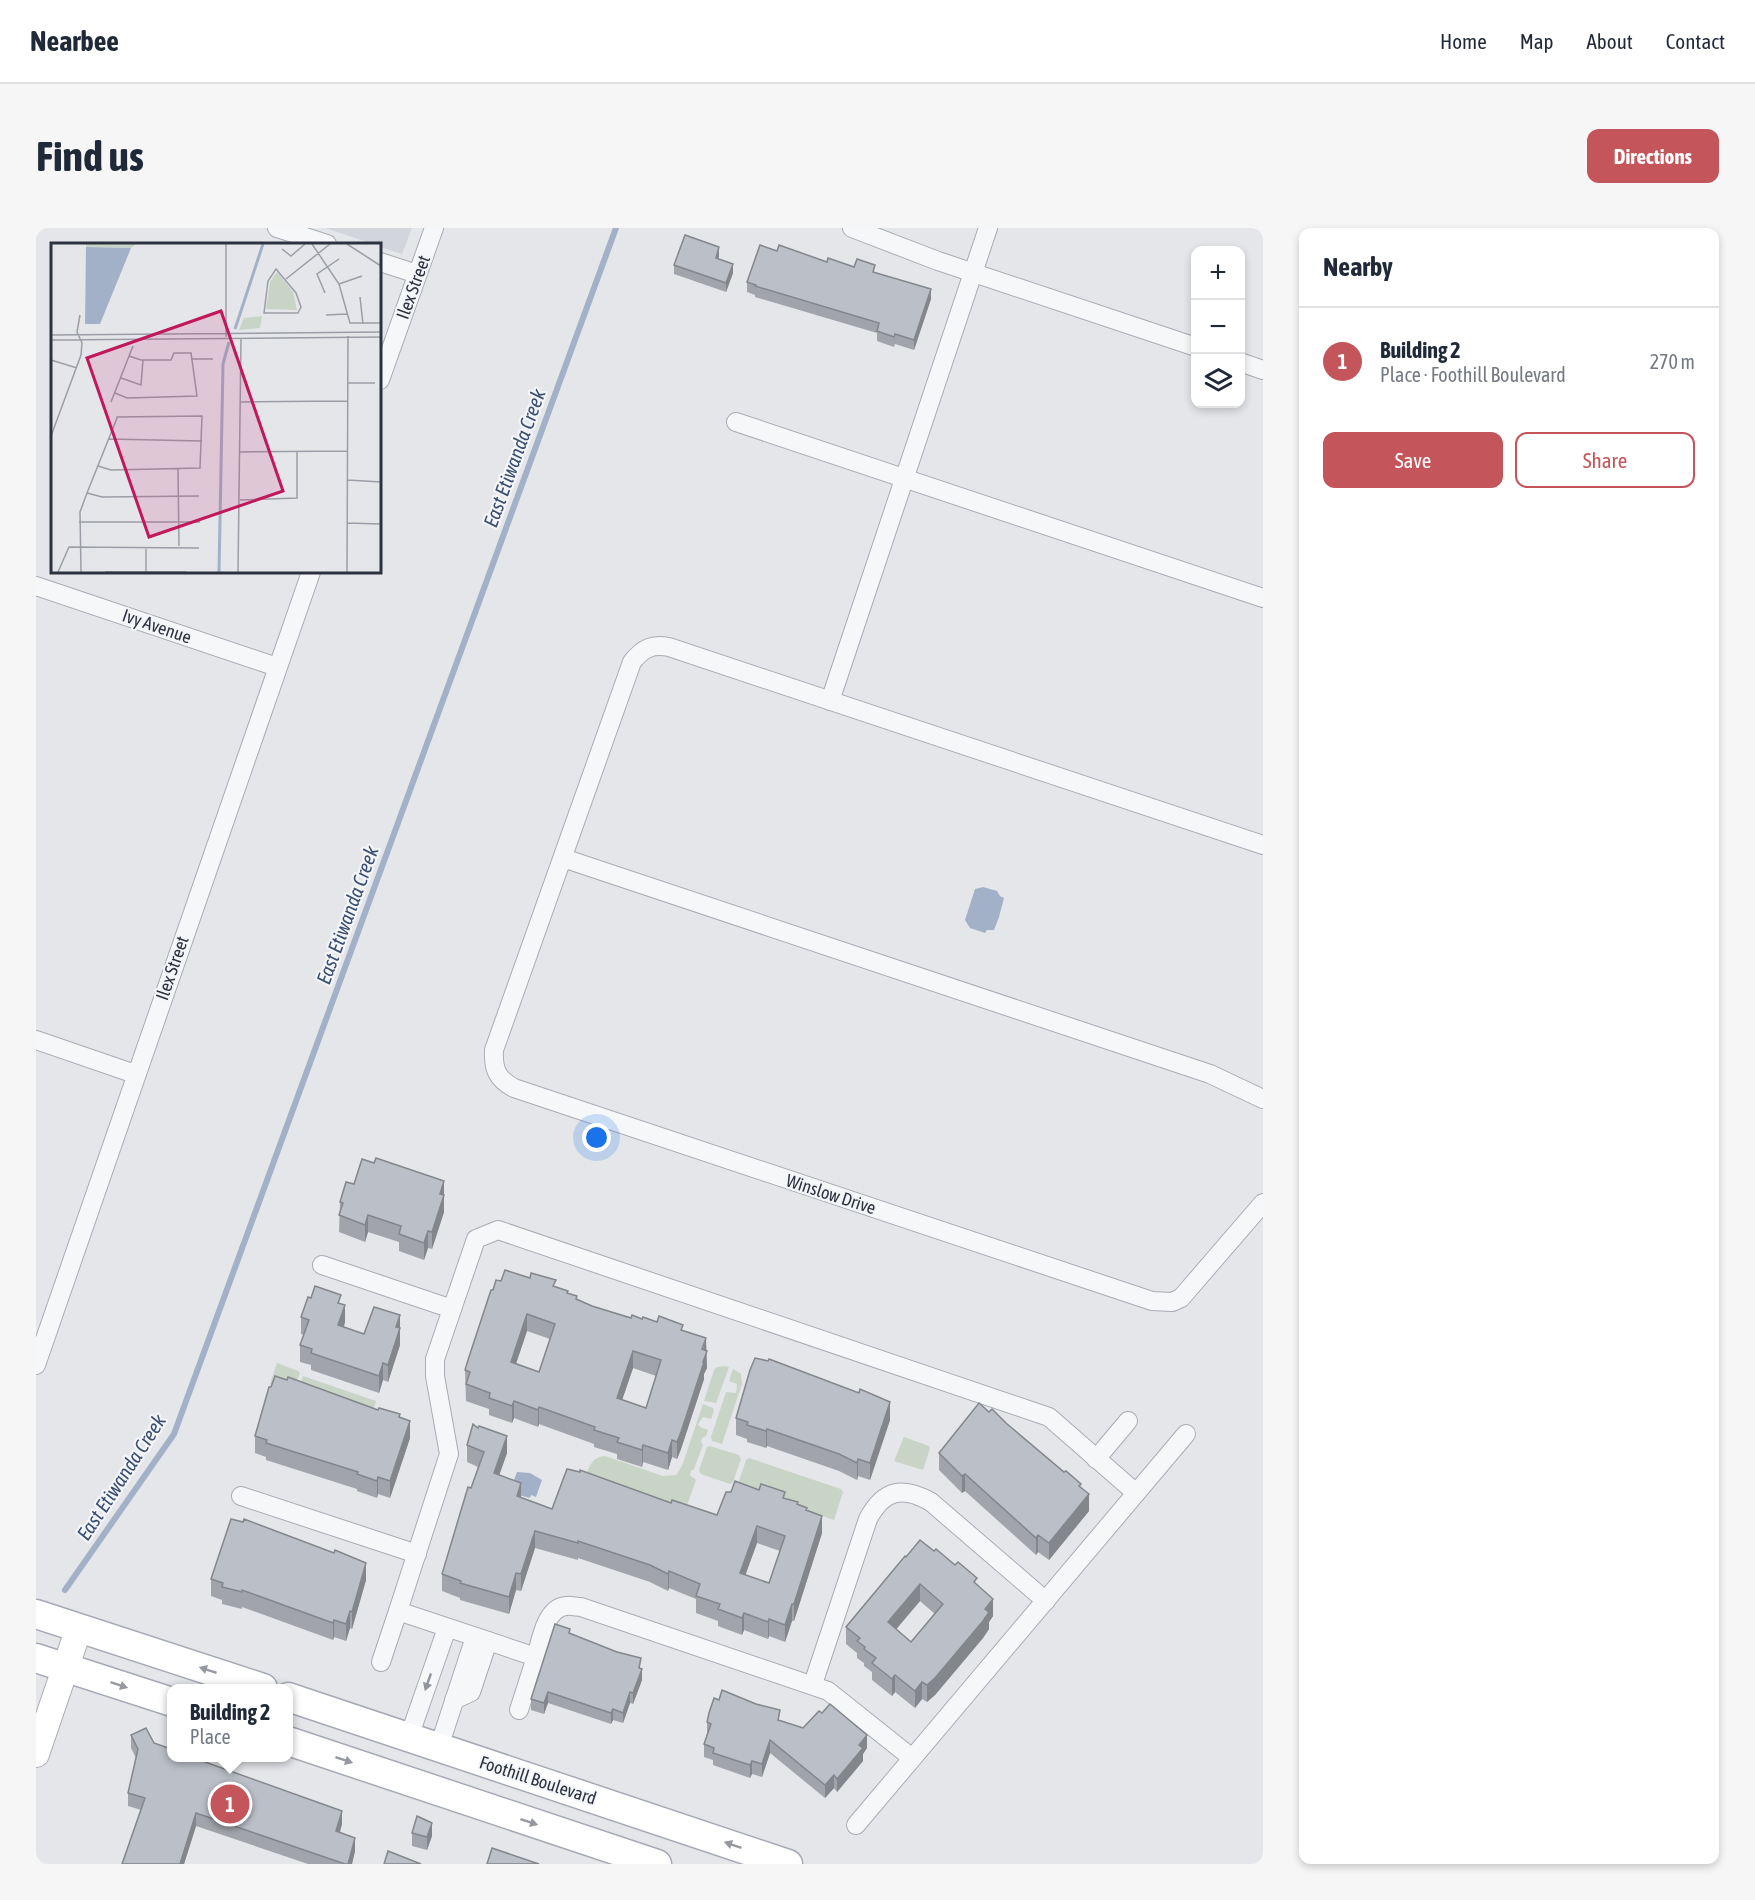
<!DOCTYPE html>
<meta charset="utf-8">
<style>
:root{--surface:#fff;--page:#f6f6f7;--text:#1f2937;--muted:#747a83;--line:#e0e1e3;--accent:#c3555b}
body{margin:0;font-family:"Asap Condensed",sans-serif;background:var(--page);color:var(--text)}
.controls{position:absolute;right:18px;top:18px;display:grid;overflow:hidden;border-radius:12px;box-shadow:0 3px 9px #0003}
.controls button{width:54px;height:54px;display:grid;place-items:center;padding:0;border:0;border-bottom:2px solid var(--line);background:var(--surface);color:var(--text);font:30px sans-serif}
.you{position:absolute;left:561px;top:910px;width:21px;height:21px;margin:-15px;border:4px solid #fff;border-radius:50%;background:#1a73e8;box-shadow:0 0 0 9px #1a73e833}
.badge{display:grid;place-items:center;width:39px;height:39px;border-radius:50%;background:var(--accent);color:#fff;font-size:20px;font-weight:700}
.pin{position:absolute;translate:-50% -50%;border:3px solid #fff;box-shadow:0 2px 6px #0006}
.popup{position:absolute;left:131px;top:1456px;width:126px;height:78px;box-sizing:border-box;display:grid;place-content:center;border-radius:12px;background:var(--surface);filter:drop-shadow(0 2px 4px #0005);font-size:20px;white-space:nowrap;color:var(--muted)}
.popup b{font-size:22px;color:var(--text)}
.popup::after{content:'';position:absolute;left:50%;top:100%;margin-left:-12px;border:12px solid transparent;border-top-color:var(--surface)}
.list{margin:0;padding:0;list-style:none}
h2{display:flex;justify-content:space-between;align-items:center;height:78px;margin:0;padding:0 24px;font-size:26px}
h2 small{font-size:20px;font-weight:400;color:var(--muted)}
.list li{display:grid;grid-template-columns:39px 1fr auto;gap:18px;align-items:center;box-sizing:border-box;height:108px;padding:0 24px;border-top:2px solid var(--line)}
.list b{display:block;font-size:22px;white-space:nowrap}
.list p{margin:0;font-size:20px;white-space:nowrap;color:var(--muted)}
.list em{font-size:20px;font-style:normal;color:var(--muted)}
.actions{display:flex;gap:12px;padding:18px 24px}
.actions a{flex:1;padding:14px 0;border:2px solid var(--accent);border-radius:12px;text-align:center;font-size:21px;color:var(--accent)}
.actions .main{background:var(--accent);color:#fff}
.icon{flex:none;width:33px;height:33px;fill:none;stroke:currentColor;stroke-width:2;stroke-linecap:round;stroke-linejoin:round}
.map{position:relative;flex:none;width:1227px;height:1636px;overflow:hidden;border-radius:12px}
header{display:flex;align-items:center;gap:36px;box-sizing:border-box;height:84px;padding:0 30px;background:var(--surface);border-bottom:2px solid var(--line)}
header strong{font-size:28px}
nav{display:flex;gap:33px;margin-inline-start:auto;font-size:21px}
.intro{display:flex;align-items:center;justify-content:space-between;box-sizing:border-box;height:144px;padding:0 36px}
h1{margin:0;font-size:42px}
.button{padding:15px 27px;border-radius:12px;background:var(--accent);color:#fff;font-size:21px;font-weight:700}
main{display:flex;gap:36px;padding:0 36px}
aside{flex:1;background:var(--surface);border-radius:12px;box-shadow:0 3px 9px #0003}
.map>svg:first-child{display:block}
.built{fill:#d2d5dc}
.green{fill:#c8d4c6}
.water{fill:#a2b1c7}
.lines{fill:none;stroke-linecap:round;stroke-linejoin:round}
.stream{stroke:#a2b1c7;stroke-width:6}
.street-casing{stroke:#a9acb4;stroke-width:20}
.secondary-casing{stroke:#a9acb4;stroke-width:28}
.primary-casing{stroke:#a4a9b5;stroke-width:31}
.street{stroke:#f6f7f9;stroke-width:18}
.secondary{stroke:#fff;stroke-width:26}
.primary{stroke:#fff;stroke-width:28}
.wall{fill:#a1a4ab;fill-rule:evenodd}
.shaded-wall{fill:#83868b}
.building{fill:#bbbfc7;stroke:#83868b;stroke-width:1.5;fill-rule:evenodd}
.oneway{fill:#9698a0}
.oneway2{fill:#92949d}
.labels{text-anchor:middle;dominant-baseline:central;stroke-width:4.5;stroke-linejoin:round;paint-order:stroke}
.street-label{font-size:18px;fill:#2d3241;stroke:#f3f5f8}
.water-label{font-size:20px;font-style:italic;fill:#3a4e72;stroke:#f3f5f8}
.inset-river{fill:none;stroke:#a2b1c7;stroke-width:3}
.inset-road{fill:none;stroke:#9b9ea6;stroke-width:1.5}
.view{fill:#c2185b;fill-opacity:0.15;stroke:#c2185b;stroke-width:3}
.inset-edge{fill:none;stroke:#2d3241;stroke-width:3}
</style>
<header>
<strong>Nearbee</strong>
<nav><a>Home</a><a>Map</a><a>About</a><a>Contact</a></nav>
</header>
<div class="intro"><h1>Find us</h1><a class="button">Directions</a></div>
<main>
<div class="map">
<svg width="1227" height="1636" viewBox="0 0 1227 1636">
<rect width="100%" height="100%" fill="#e4e6ea"/>
<path class="built" d="M289,0H376L366,26L344,19V16H337Z"/>
<g class="green">
<path d="M241,1135L262,1143L264,1145L258,1162L255,1163L234,1156Z"/>
<path d="M689,1138L693,1139L680,1175L668,1173L678,1142L681,1139Z"/>
<path d="M697,1141L705,1146L706,1156L686,1216L676,1213L675,1209L690,1164L700,1165L701,1156L693,1153Z"/>
<path d="M267,1148L340,1173L337,1184L263,1159Z"/>
<path d="M667,1176L677,1180L678,1183L675,1191L667,1189L662,1196L664,1199L672,1202L670,1208L666,1210L665,1213L667,1217L658,1241L655,1243L654,1247L660,1252L649,1283L549,1250C553,1239 556,1229 569,1228L627,1248L640,1247L646,1238Z"/>
<path d="M868,1209L893,1218L894,1220L887,1242L858,1233Z"/>
<path d="M674,1218L703,1227L705,1231L697,1254L694,1256L665,1246L663,1242L671,1219Z"/>
<path d="M713,1230L805,1261L807,1264L798,1292L704,1259L702,1256L710,1232Z"/>
</g>
<g class="water">
<path d="M947,659L961,663L964,668L968,670L963,689L958,702H951L949,705L934,700L929,692L939,661Z"/>
<path d="M481,1244L494,1245L506,1252L500,1269L495,1267L494,1270L479,1266L475,1260Z"/>
</g>
<g class="lines">
<path class="stream" d="M29,1362L138,1206L580,0"/>
<defs>
<g id="street">
<path d="M241,0L291,16"/>
<path d="M816,0L902,33L1160,119"/>
<path d="M344,34L381,46"/>
<path d="M1204,134L1227,142"/>
<path d="M344,152L398,0"/>
<path d="M700,194L1227,370"/>
<path d="M0,358L241,439"/>
<path d="M794,473L952,0"/>
<path d="M1227,617L633,419C616,416 607,420 596,434L458,822C457,841 461,851 478,860L1116,1073L1136,1074L1145,1070L1227,975"/>
<path d="M527,630L1174,846L1227,871"/>
<path d="M0,812L99,846"/>
<path d="M286,1037L416,1081"/>
<path d="M0,1137L275,344"/>
<path d="M1060,1231L1092,1193"/>
<path d="M205,1268L381,1326"/>
<path d="M345,1434L362,1383"/>
<path d="M777,1456L832,1291C848,1261 867,1258 895,1274L1010,1373"/>
<path d="M418,1472L435,1464L452,1413"/>
<path d="M483,1482L500,1429"/>
<path d="M373,1509L411,1400"/>
<path d="M403,1519L439,1409"/>
<path d="M876,1530L792,1463L545,1379C540,1379 534,1377 530,1378C509,1380 505,1413 500,1429L362,1383L413,1226L399,1148V1131L440,1011L462,1002L1013,1189L1100,1265"/>
<path d="M820,1597L1150,1206"/>
</g>
<path id="secondary" d="M0,1526L43,1400"/>
<g id="primary">
<path d="M0,1386L227,1460"/>
<path d="M0,1430L136,1474"/>
<path d="M252,1469L752,1636"/>
<path d="M252,1513L621,1636"/>
</g>
</defs>
<use href="#street" class="street-casing"/>
<use href="#secondary" class="secondary-casing"/>
<use href="#primary" class="primary-casing"/>
<use href="#street" class="street"/>
<use href="#secondary" class="secondary"/>
<use href="#primary" class="primary"/>
</g>
<g class="wall">
<path d="M741,23L791,34L818,39L839,44L895,71L878,122L859,116L858,119L841,113V105L719,69V67L711,64V54Z"/>
<path d="M683,28L682,31L697,45L690,64L638,46V37Z"/>
<path d="M338,935L408,953V984L396,1021L392,1020L388,1032L363,1023V1014L332,1004L329,1014L303,1004L304,974L318,956Z"/>
<path d="M465,1053L520,1059L532,1065L541,1071L556,1078L595,1090L606,1091L647,1102L670,1123L671,1140L668,1146V1151L645,1221L641,1231L636,1229L632,1242L607,1234L606,1239L581,1231V1226L558,1219V1216L503,1196L502,1199L478,1190L476,1195L453,1187V1181L430,1173L429,1142L457,1062ZM491,1103L514,1111L503,1144L480,1135ZM597,1140L620,1148L610,1180L586,1172Z"/>
<path d="M305,1076L309,1094L308,1099L328,1106L364,1087V1117L352,1154L347,1152L343,1165L275,1142V1137L264,1134V1117L268,1107L265,1106V1089Z"/>
<path d="M235,1159L364,1189L374,1210L354,1270L342,1266L341,1270L321,1263V1261L230,1232V1229L219,1225V1208Z"/>
<path d="M700,1190L854,1192L834,1252L822,1248L821,1252L803,1243L731,1218L730,1220L711,1214V1211L700,1207Z"/>
<path d="M970,1195L1045,1259L1053,1283L1013,1332L1002,1324L1000,1327L929,1263L926,1265L903,1242V1225Z"/>
<path d="M431,1217L471,1225L463,1247L485,1270L516,1281L635,1275L681,1287L749,1271L762,1277L771,1283L786,1305L758,1393H756L749,1414L733,1408L732,1411L708,1402L706,1407L682,1398V1393L660,1385V1371L633,1360L632,1363L614,1354L542,1330V1332L499,1320L485,1363L480,1362L473,1386L424,1372V1370L406,1363V1346L442,1239L431,1234ZM721,1315L744,1323L733,1355L709,1347Z"/>
<path d="M898,1323L941,1357L957,1388L953,1394V1401L947,1410L899,1467L891,1474L886,1471L879,1480L859,1464L856,1468L836,1452V1444L828,1438V1435L821,1430V1425L810,1416V1399L870,1329ZM884,1373L899,1386L875,1414L860,1401Z"/>
<path d="M175,1351L330,1352L316,1401L314,1400L310,1413L298,1409L297,1412L206,1379V1381L186,1376V1372L175,1368Z"/>
<path d="M534,1406L605,1441L606,1452L597,1476L594,1475L587,1495L577,1492L575,1496L512,1475L508,1486L495,1482V1471Z"/>
<path d="M744,1492L831,1520L827,1526V1533L801,1564L798,1560L789,1570L734,1525L726,1549L716,1546L714,1550L677,1537V1532L668,1529V1516L671,1505V1494Z"/>
<path d="M95,1507L118,1515L306,1596L304,1604L319,1623L316,1636H272L160,1598L148,1636H86L105,1582L92,1578V1565L100,1530L95,1520Z"/>
<path d="M376,1605L396,1608L391,1622L376,1618Z"/>
</g>
<g class="shaded-wall">
<path d="M683,19V28L680,39V30Z"/>
<path d="M697,36V45L690,64V55Z"/>
<path d="M895,61V71L878,122V112Z"/>
<path d="M408,953V984L396,1021V1004L404,966Z"/>
<path d="M332,987V1004L329,1014V997Z"/>
<path d="M392,1003V1020L388,1032V1015Z"/>
<path d="M309,1077V1094L302,1114V1097Z"/>
<path d="M491,1086V1103L475,1151V1134Z"/>
<path d="M364,1087V1117L352,1154V1137L360,1099Z"/>
<path d="M670,1110L671,1140L668,1146V1151L645,1221L641,1231V1214Z"/>
<path d="M597,1123V1140L581,1187V1170Z"/>
<path d="M347,1135V1152L343,1165V1148Z"/>
<path d="M478,1173V1190L476,1195V1178Z"/>
<path d="M854,1174V1192L834,1252V1235Z"/>
<path d="M503,1179V1196L502,1199V1182Z"/>
<path d="M374,1193V1210L354,1270V1253Z"/>
<path d="M731,1201V1218L730,1220V1203Z"/>
<path d="M471,1208V1225L458,1262V1245Z"/>
<path d="M636,1212V1229L632,1242V1225Z"/>
<path d="M607,1217V1234L606,1239V1222Z"/>
<path d="M822,1231V1248L821,1252V1235Z"/>
<path d="M929,1246V1263L926,1265V1248Z"/>
<path d="M342,1249V1266L341,1270V1253Z"/>
<path d="M485,1255V1272L481,1268Z"/>
<path d="M1053,1266V1283L1013,1332V1315Z"/>
<path d="M786,1288V1305L758,1393V1376Z"/>
<path d="M721,1298V1315L704,1362V1345Z"/>
<path d="M499,1303V1320L485,1363V1346Z"/>
<path d="M1002,1307V1324L1000,1327V1310Z"/>
<path d="M330,1335V1352L316,1401V1384Z"/>
<path d="M633,1343V1360L632,1363V1346Z"/>
<path d="M480,1345V1362L473,1386V1369Z"/>
<path d="M884,1356V1373L852,1411V1394Z"/>
<path d="M957,1371V1388L953,1394V1401L947,1410L899,1467L891,1474V1457Z"/>
<path d="M756,1376V1393L749,1414V1397Z"/>
<path d="M314,1383V1400L310,1413V1396Z"/>
<path d="M708,1385V1402L706,1407V1390Z"/>
<path d="M733,1391V1408L732,1411V1394Z"/>
<path d="M298,1392V1409L297,1412V1395Z"/>
<path d="M606,1441V1452L597,1476V1465Z"/>
<path d="M859,1447V1464L856,1468V1451Z"/>
<path d="M886,1454V1471L879,1480V1463Z"/>
<path d="M512,1464V1475L508,1486V1475Z"/>
<path d="M594,1464V1475L587,1495V1485Z"/>
<path d="M577,1481V1492L575,1496V1485Z"/>
<path d="M831,1507V1520L827,1526V1533L801,1564V1551L823,1517Z"/>
<path d="M734,1512V1525L726,1549V1536Z"/>
<path d="M716,1533V1546L714,1550V1537Z"/>
<path d="M798,1547V1560L789,1570V1557Z"/>
<path d="M306,1583V1596L300,1616V1603Z"/>
<path d="M160,1585V1598L148,1636H144Z"/>
<path d="M396,1595V1608L391,1622V1609Z"/>
<path d="M319,1610V1623L316,1636H312Z"/>
</g>
<g class="building">
<path d="M649,7L683,19L680,30L697,36L690,55L638,37Z"/>
<path d="M724,17L741,23L743,17L791,34L792,30L818,39L821,31L839,37L837,44L895,61L878,112L859,106L858,109L841,103L843,95L719,58L720,57L711,54Z"/>
<path d="M340,930L408,953L404,966L408,967L396,1004L392,1003L388,1015L363,1006L365,998L332,987L329,997L303,987L307,975L304,974L310,954L318,956L326,931L338,935Z"/>
<path d="M469,1042L494,1050L495,1045L520,1052L517,1058L532,1063L531,1065L541,1068L540,1071L556,1078L595,1090L596,1087L606,1091L607,1089L621,1094L623,1088L647,1097L645,1102L670,1110L666,1121L671,1123L667,1134H668L645,1204L641,1214L636,1212L632,1225L607,1217L606,1222L581,1214L583,1210L558,1202L559,1199L503,1179L502,1182L478,1173L476,1178L453,1170L454,1165L430,1156L434,1144L429,1142L432,1132L455,1062H457L460,1052L465,1053ZM491,1086L519,1096L503,1144L475,1134ZM597,1123L625,1132L610,1180L581,1170Z"/>
<path d="M279,1058L305,1067L302,1075L309,1077L302,1097L328,1106L338,1079L364,1087L360,1099L364,1100L352,1137L347,1135L343,1148L275,1125L276,1121L264,1117L273,1092L265,1089L272,1069L275,1070Z"/>
<path d="M719,1130L732,1133L733,1131L823,1165L824,1161L854,1174L834,1235L822,1231L821,1235L803,1226L731,1201L730,1203L711,1197L712,1194L700,1190L714,1142Z"/>
<path d="M239,1148L251,1152L252,1149L342,1182L343,1180L364,1186L363,1189L374,1193L354,1253L342,1249L341,1253L321,1246L322,1244L230,1215L231,1212L219,1208L233,1159H235Z"/>
<path d="M943,1175L953,1184L956,1181L970,1195L1028,1244L1030,1243L1045,1256L1043,1258L1053,1266L1013,1315L1002,1307L1000,1310L929,1246L926,1248L903,1225Z"/>
<path d="M437,1196L442,1200L443,1198L471,1208L458,1245L485,1255L481,1268L516,1281L531,1241L544,1244V1242L635,1275L636,1272L681,1287L690,1264H695L699,1253L723,1262L725,1256L749,1264L747,1270L762,1274L761,1276L771,1280L770,1282L786,1288L758,1376H756L749,1397L733,1391L732,1394L708,1385L706,1390L682,1381L684,1376L660,1368L664,1356L633,1343L632,1346L614,1337L542,1313V1315L499,1303L485,1346L480,1345L473,1369L424,1355L425,1353L406,1346L432,1259L435,1260L448,1224L431,1217ZM721,1298L749,1308L733,1355L704,1345Z"/>
<path d="M195,1291L207,1294L208,1291L298,1325L299,1322L330,1335L316,1384L314,1383L310,1396L298,1392L297,1395L206,1362V1364L186,1359L187,1355L175,1351Z"/>
<path d="M884,1312L898,1323L900,1321L919,1337L922,1334L941,1350L938,1354L957,1371L949,1381L953,1384L947,1393L899,1450L891,1457L886,1454L879,1463L859,1447L856,1451L836,1435L840,1430L828,1421L829,1419L821,1413L824,1410L810,1399L869,1328L870,1329ZM884,1356L907,1376L875,1414L852,1394Z"/>
<path d="M519,1396L534,1401L533,1405L581,1424L605,1430L603,1440L606,1441L597,1465L594,1464L587,1485L577,1481L575,1485L512,1464L508,1475L495,1471Z"/>
<path d="M686,1462L720,1476L744,1482L742,1492L767,1500L783,1483L786,1485L794,1476L831,1507L823,1517L827,1520L801,1551L798,1547L789,1557L734,1512L726,1536L716,1533L714,1537L677,1525L678,1520L668,1516L675,1496L671,1494L673,1485L678,1470L683,1472Z"/>
<path d="M110,1500L118,1515L135,1521V1530H158L306,1583L300,1603L319,1610L312,1636H309L160,1585L144,1636H86L109,1570L92,1565L102,1521L95,1507Z"/>
<path d="M381,1588L396,1595L391,1609L376,1605Z"/>
<path d="M456,1620L503,1636H451Z"/>
<path d="M352,1623L385,1636H348Z"/>
</g>
<defs><path id="oneway-solid" d="M-6-.8H1V-3.2L6.5 0L1 3.2V.8H-6Z" transform="scale(1.5)"/></defs>
<g class="oneway">
<use href="#oneway-solid" transform="translate(172 1442) rotate(-162)"/>
<use href="#oneway-solid" transform="translate(83 1457) rotate(18)"/>
<use href="#oneway-solid" transform="translate(308 1532) rotate(18)"/>
<use href="#oneway-solid" transform="translate(493 1594) rotate(18)"/>
<use href="#oneway-solid" transform="translate(697 1617) rotate(-161)"/>
</g>
<use class="oneway2" href="#oneway-solid" transform="translate(392 1454) rotate(109)"/>
<g class="labels">
<g class="street-label">
<text transform="translate(377 59) rotate(-70)">Ilex Street</text>
<text transform="translate(121 398) rotate(19)">Ivy Avenue</text>
<text transform="translate(136 740) rotate(-71)">Ilex Street</text>
<text transform="translate(795 966) rotate(18)">Winslow Drive</text>
<text transform="translate(502 1552) rotate(18)">Foothill Boulevard</text>
</g>
<g class="water-label">
<text transform="translate(478 230) rotate(-70)">East Etiwanda Creek</text>
<text transform="translate(311 687) rotate(-70)">East Etiwanda Creek</text>
<text transform="translate(85 1249) rotate(-57)">East Etiwanda Creek</text>
</g>
</g>
<g transform="translate(15 15)">
<rect width="330" height="330" fill="#e4e6ea"/>
<path d="M35,1H85L80,5L35,4ZM226,29L242,49L246,67L215,66L219,39ZM211,73L209,85L188,87L193,75Z" fill="#c8d4c6"/>
<path d="M35,4L80,5L49,81H34Z" fill="#a2b1c7"/>
<path class="inset-river" d="M184,86L212,1M168,329L172,121L178,99"/>
<path class="inset-road" d="M261,1L288,41L299,80H330M296,1L330,23M231,6L240,13L254,1M225,26L245,50L250,64L247,70H213L217,38ZM235,36L279,1M288,41L311,33M274,50L266,31L288,16M309,54L312,81M275,72L296,71M0,92L330,89M175,94V1M0,97L330,94M140,116H162M0,117L26,125M70,135L90,142L92,117M296,140H324M64,150L76,155L146,153L140,110H123L120,117H90L78,113M60,159L82,103M189,159L296,158M0,193L30,112L31,100L26,89L29,72M57,196L151,198M189,209L296,208M127,226L128,303M297,237L330,239M36,250L51,254L148,253M189,257L246,255V208M28,279H149M296,280L330,281M95,304V329M7,329L18,304L148,305M30,329L29,269L36,250L66,175V174L151,173L149,225L60,227L47,223M54,329H135M187,329L190,95M296,329L297,93"/>
<path class="view" d="M170,68L232,248L98,294L36,115Z"/>
<rect width="330" height="330" class="inset-edge"/>
</g>
</svg>
<div class="controls">
<button>+</button>
<button>−</button>
<button><svg class="icon" aria-label="layers" viewBox="0 0 24 24"><path d="M12 4l9 5-9 5-9-5zM3 14l9 5 9-5"/></svg></button>
</div>
<div class="you"></div>
<div class="pin badge" style="left:194px;top:1576px">1</div>
<div class="popup"><b>Building 2</b>Place</div>
</div>
<aside>
<h2>Nearby<small></small></h2>
<ul class="list">
<li><span class="badge">1</span><div><b>Building 2</b><p>Place · Foothill Boulevard</p></div><em>270 m</em></li>
</ul>
<div class="actions"><a class="main">Save</a><a>Share</a></div>
</aside>
</main>
